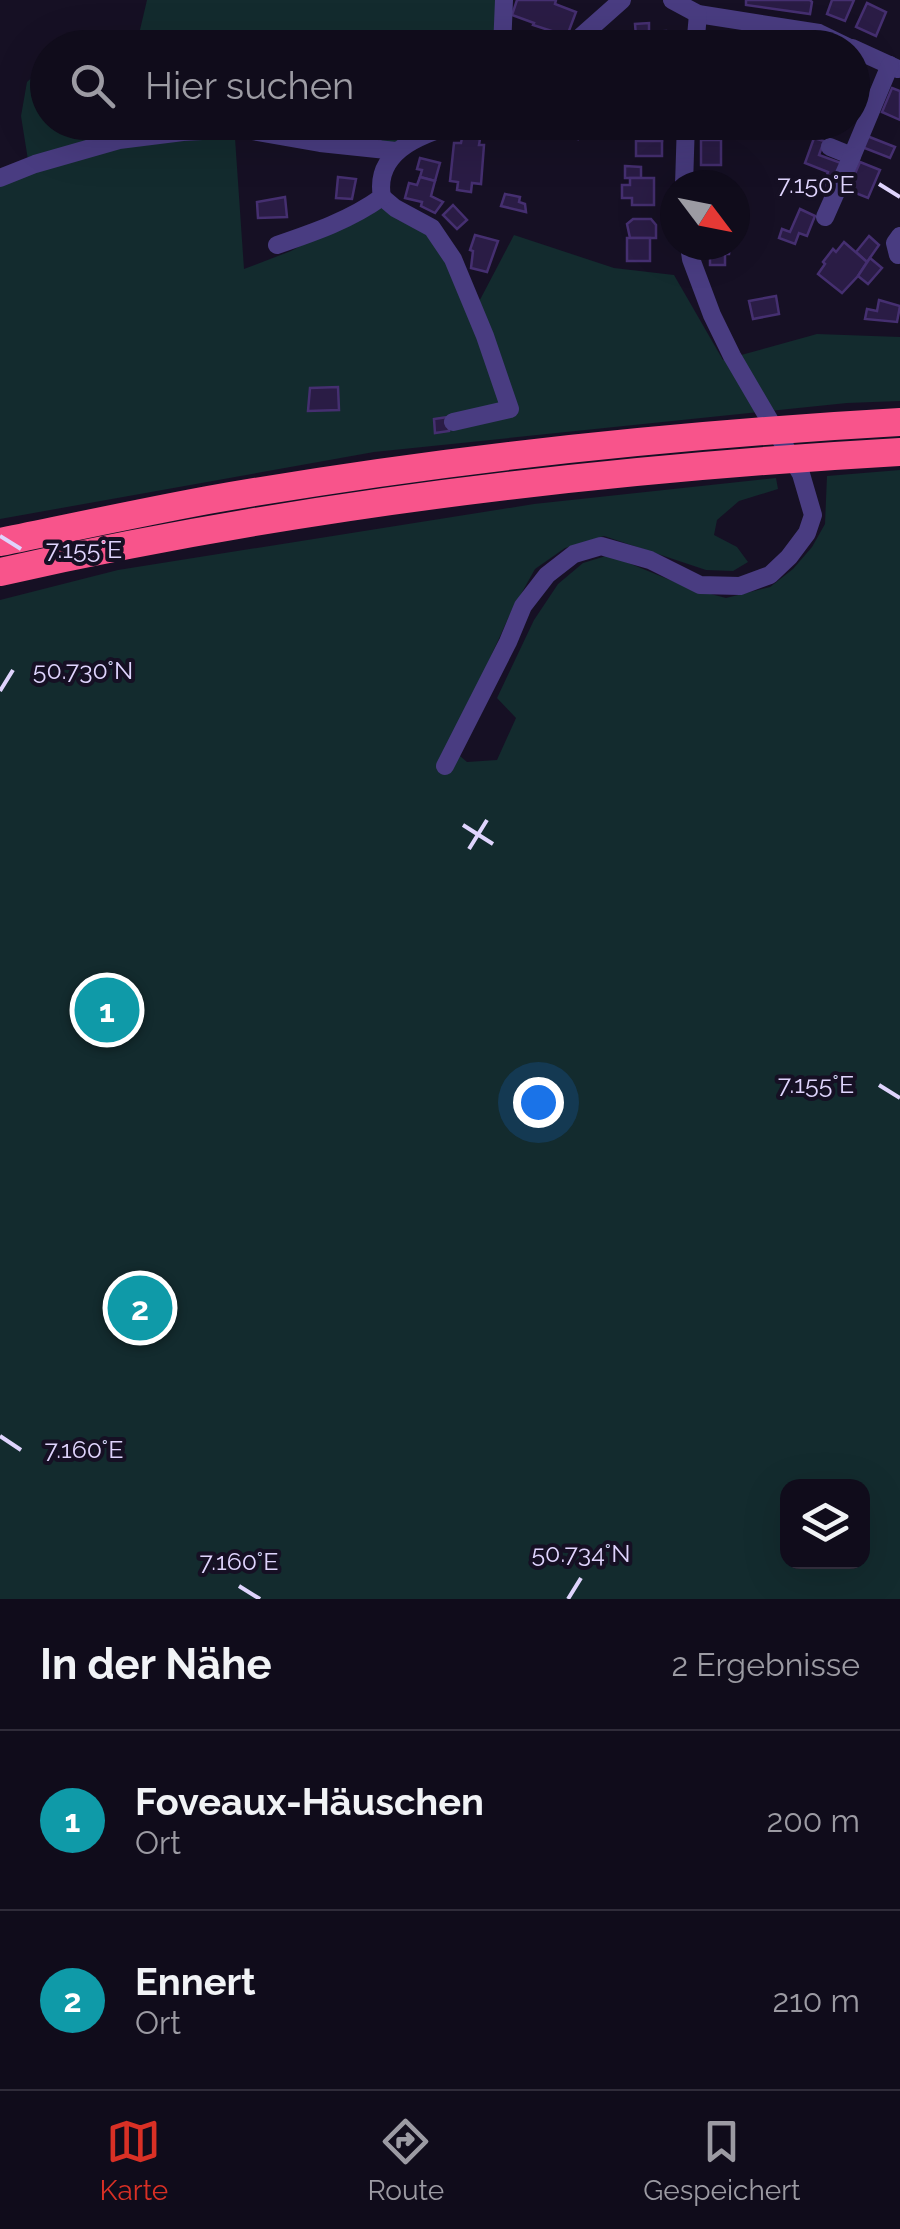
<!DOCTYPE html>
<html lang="de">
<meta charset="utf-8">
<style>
:root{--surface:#100c1b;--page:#1e1a28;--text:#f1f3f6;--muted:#9c9ba3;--line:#302c3a;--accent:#d93025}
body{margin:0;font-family:Raleway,sans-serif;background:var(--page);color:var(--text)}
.controls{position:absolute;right:30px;bottom:30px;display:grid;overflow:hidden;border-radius:20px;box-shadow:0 10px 40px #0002}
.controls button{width:90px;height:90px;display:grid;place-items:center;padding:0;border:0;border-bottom:2px solid var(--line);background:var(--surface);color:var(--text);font:50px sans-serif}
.compass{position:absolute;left:660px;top:170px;width:90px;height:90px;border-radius:50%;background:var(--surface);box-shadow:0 10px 40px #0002;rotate:122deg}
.you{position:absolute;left:538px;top:1102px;width:35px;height:35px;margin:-25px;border:8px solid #fff;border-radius:50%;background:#1a73e8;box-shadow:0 0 0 15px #1a73e833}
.badge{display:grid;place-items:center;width:65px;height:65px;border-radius:50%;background:var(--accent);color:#fff;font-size:32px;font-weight:700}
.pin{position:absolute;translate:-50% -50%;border:5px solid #fff;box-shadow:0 2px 10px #0006}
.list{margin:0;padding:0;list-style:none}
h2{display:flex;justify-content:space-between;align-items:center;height:130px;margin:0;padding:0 40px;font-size:42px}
h2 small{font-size:32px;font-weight:400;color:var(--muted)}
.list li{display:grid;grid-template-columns:65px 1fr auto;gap:30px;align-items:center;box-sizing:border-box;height:180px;padding:0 40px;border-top:2px solid var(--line)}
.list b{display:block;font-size:38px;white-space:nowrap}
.list p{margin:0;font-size:32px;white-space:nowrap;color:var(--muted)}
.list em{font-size:32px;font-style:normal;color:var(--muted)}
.icon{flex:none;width:55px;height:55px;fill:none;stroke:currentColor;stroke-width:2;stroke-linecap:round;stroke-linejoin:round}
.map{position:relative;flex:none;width:900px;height:1599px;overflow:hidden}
.search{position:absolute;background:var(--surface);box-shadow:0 10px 40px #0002;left:30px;right:30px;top:30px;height:110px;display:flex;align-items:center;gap:25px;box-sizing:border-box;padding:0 35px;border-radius:55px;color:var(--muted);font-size:38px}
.sheet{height:490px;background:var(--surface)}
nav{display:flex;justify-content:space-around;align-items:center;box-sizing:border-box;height:140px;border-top:2px solid var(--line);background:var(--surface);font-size:28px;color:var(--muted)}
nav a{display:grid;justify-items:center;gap:5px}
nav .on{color:var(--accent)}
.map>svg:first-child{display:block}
.green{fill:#132b2e;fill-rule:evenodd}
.building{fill:#2a1c45;stroke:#452f70;stroke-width:2.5}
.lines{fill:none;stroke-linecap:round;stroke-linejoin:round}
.minor{stroke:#493c81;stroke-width:18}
.highway{stroke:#f8548b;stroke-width:28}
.ticks{fill:none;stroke:#dfd4fd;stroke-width:4}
.ticks-label{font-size:25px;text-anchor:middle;fill:#dfd4fd;stroke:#161024;stroke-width:8;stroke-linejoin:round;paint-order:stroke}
</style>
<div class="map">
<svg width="900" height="1599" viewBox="0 0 900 1599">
<rect width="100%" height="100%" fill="#161024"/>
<g class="green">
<path d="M147,0H502L500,47L91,48L106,34H139Z"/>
<path d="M47,64L48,122L219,123L28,160L21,116L27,82Z"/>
<path d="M241,123H443L398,143L349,139Z"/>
<path d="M235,138L244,269L291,251L378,204L398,220L427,233L451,271L472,315L514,235L614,268L674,275L723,360L817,334L900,337V401L847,403L374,452L0,519V184L118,145Z"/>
<path d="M900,470V1599H0V600L118,570L534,504L776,478L778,489L739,501L717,520L714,535L737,547L748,562L733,571L706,570L604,536L565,548L535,569L511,612L481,678L447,745L467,762L497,760L516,718L497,698L534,620L558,584L583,563L609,555L692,589L726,598L770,587L793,569L812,547L825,524L827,476ZM788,1486H862V1562H788Z"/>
</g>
<g class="building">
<path d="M517,0H556L555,4L576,12L567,36L533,25L534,23L512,15Z"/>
<path d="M746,0H810L812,2L810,14L746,5Z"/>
<path d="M832,0H854L845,21L827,14Z"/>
<path d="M867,3L886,12L876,36L856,27Z"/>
<path d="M649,23V32L666,31L667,48H637L635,24Z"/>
<path d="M856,69L866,73L862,94L852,93V77Z"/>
<path d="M892,88L900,91V120L882,112Z"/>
<path d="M560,122H582L578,139L557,135Z"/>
<rect x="642" y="122" width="20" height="19"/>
<path d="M350,128L381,131L380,143L349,139Z"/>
<path d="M867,136L895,147L890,158L862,147Z"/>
<path d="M462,138L480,139L479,145H484L481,184L472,183L471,192L457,190L458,182L450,181L454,143H461Z"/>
<path d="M814,138L824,141L819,155L841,163L831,192L822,190L828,172L805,163Z"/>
<rect x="701" y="140" width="20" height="25"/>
<rect x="636" y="141" width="26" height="15"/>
<path d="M420,158L440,163L435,181L420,177L422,170L417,169Z"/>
<path d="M860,162L880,170L868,198L848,190Z"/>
<path d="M625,166L641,167V178H625Z"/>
<path d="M338,177L356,179L352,199L336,198Z"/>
<path d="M420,177L435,181L431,196L443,202L435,213L421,206L422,202L405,198L409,183L417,185Z"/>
<path d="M630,178H654V205H632V198H622V185H630Z"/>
<path d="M505,194L520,197L519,202L525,204L526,212L501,206Z"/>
<path d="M285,197L287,217L258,218L257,202Z"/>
<path d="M453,205L467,220L457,229L443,215Z"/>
<path d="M800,209L815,216L807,236L799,233L795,244L779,238L782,229L790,232Z"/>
<path d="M633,219H651L656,225V238H630L627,224Z"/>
<path d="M475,235L498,241L487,272L471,268L473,251L470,250Z"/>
<path d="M869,236L879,245L867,262L856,252Z"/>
<rect x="627" y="238" width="23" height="23"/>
<path d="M844,242L867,262L858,276L842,293L818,274L825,264L823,262L833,249L836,252Z"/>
<path d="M706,245H730L729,254H725V265H710V254H706Z"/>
<path d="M870,258L882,268L868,284L858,276Z"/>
<path d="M776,296L779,314L753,319L749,301Z"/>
<path d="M879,300L900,306L897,322L865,319L867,309L877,311Z"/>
<path d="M338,387L339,410L308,411L310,388Z"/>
<path d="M448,417L449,431L435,433L434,419Z"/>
</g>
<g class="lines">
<g class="minor">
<path d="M672,0L698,14L819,33L850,48"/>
<path d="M502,48L504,0"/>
<path d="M568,48L622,0"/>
<path d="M695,48L698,14"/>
<path d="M852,48L898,69"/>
<path d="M830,147L852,156L890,65"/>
<path d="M0,178L35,164L119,140L183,132L241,129L320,143L396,151"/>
<path d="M684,185L686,122"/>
<path d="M382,197L395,208L432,228L453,259L485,336L510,409L453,422"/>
<path d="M825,217L852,156"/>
<path d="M277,245C315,232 350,220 382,197C373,148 429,131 466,122"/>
<path d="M898,255L895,243L900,236"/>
<path d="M445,766L508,642L523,606L547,575L574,554L601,546L650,560L700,585L740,586L770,575L789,557L807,533L813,515L801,474L732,356L712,315L691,259L689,245"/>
</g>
<g class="highway">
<path d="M0,542C69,528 138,513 208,500C436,460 669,435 900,422"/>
<path d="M0,572C296,505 598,469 900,452"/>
</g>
</g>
<path class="ticks" d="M879,184L900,197M0,536L21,549M0,691L13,670M463,825L493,844M469,849L487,820M879,1085L900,1098M0,1436L21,1450M239,1586L260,1599M568,1599L581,1578"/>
<g class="ticks-label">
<text x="816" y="193">7.150°E</text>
<text x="84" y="558">7.155°E</text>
<text x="83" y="679">50.730°N</text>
<text x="816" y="1093">7.155°E</text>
<text x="84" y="1458">7.160°E</text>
<text x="581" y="1562">50.734°N</text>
<text x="239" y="1570">7.160°E</text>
</g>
</svg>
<div class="controls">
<button><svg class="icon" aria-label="layers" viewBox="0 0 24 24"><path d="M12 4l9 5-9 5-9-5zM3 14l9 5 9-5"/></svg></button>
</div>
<svg class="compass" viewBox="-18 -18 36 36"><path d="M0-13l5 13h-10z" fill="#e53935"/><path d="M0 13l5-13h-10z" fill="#9c9ba3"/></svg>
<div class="you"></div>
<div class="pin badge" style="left:107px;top:1010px;background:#0f9aa8">1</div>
<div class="pin badge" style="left:140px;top:1308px;background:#0f9aa8">2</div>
<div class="search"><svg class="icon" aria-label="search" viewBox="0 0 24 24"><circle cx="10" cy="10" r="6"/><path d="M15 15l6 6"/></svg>Hier suchen</div>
</div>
<section class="sheet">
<h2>In der Nähe<small>2 Ergebnisse</small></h2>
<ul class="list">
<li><span class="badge" style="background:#0f9aa8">1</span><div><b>Foveaux-Häuschen</b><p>Ort</p></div><em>200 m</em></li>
<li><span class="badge" style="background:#0f9aa8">2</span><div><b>Ennert</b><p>Ort</p></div><em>210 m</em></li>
</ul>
</section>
<nav>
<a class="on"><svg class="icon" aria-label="map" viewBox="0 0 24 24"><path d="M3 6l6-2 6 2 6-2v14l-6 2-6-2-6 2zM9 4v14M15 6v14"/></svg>Karte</a>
<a><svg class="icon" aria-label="directions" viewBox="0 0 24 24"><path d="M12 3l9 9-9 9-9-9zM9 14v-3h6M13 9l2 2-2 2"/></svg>Route</a>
<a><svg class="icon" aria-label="saved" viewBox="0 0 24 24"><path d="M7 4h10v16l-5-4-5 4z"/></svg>Gespeichert</a>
</nav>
